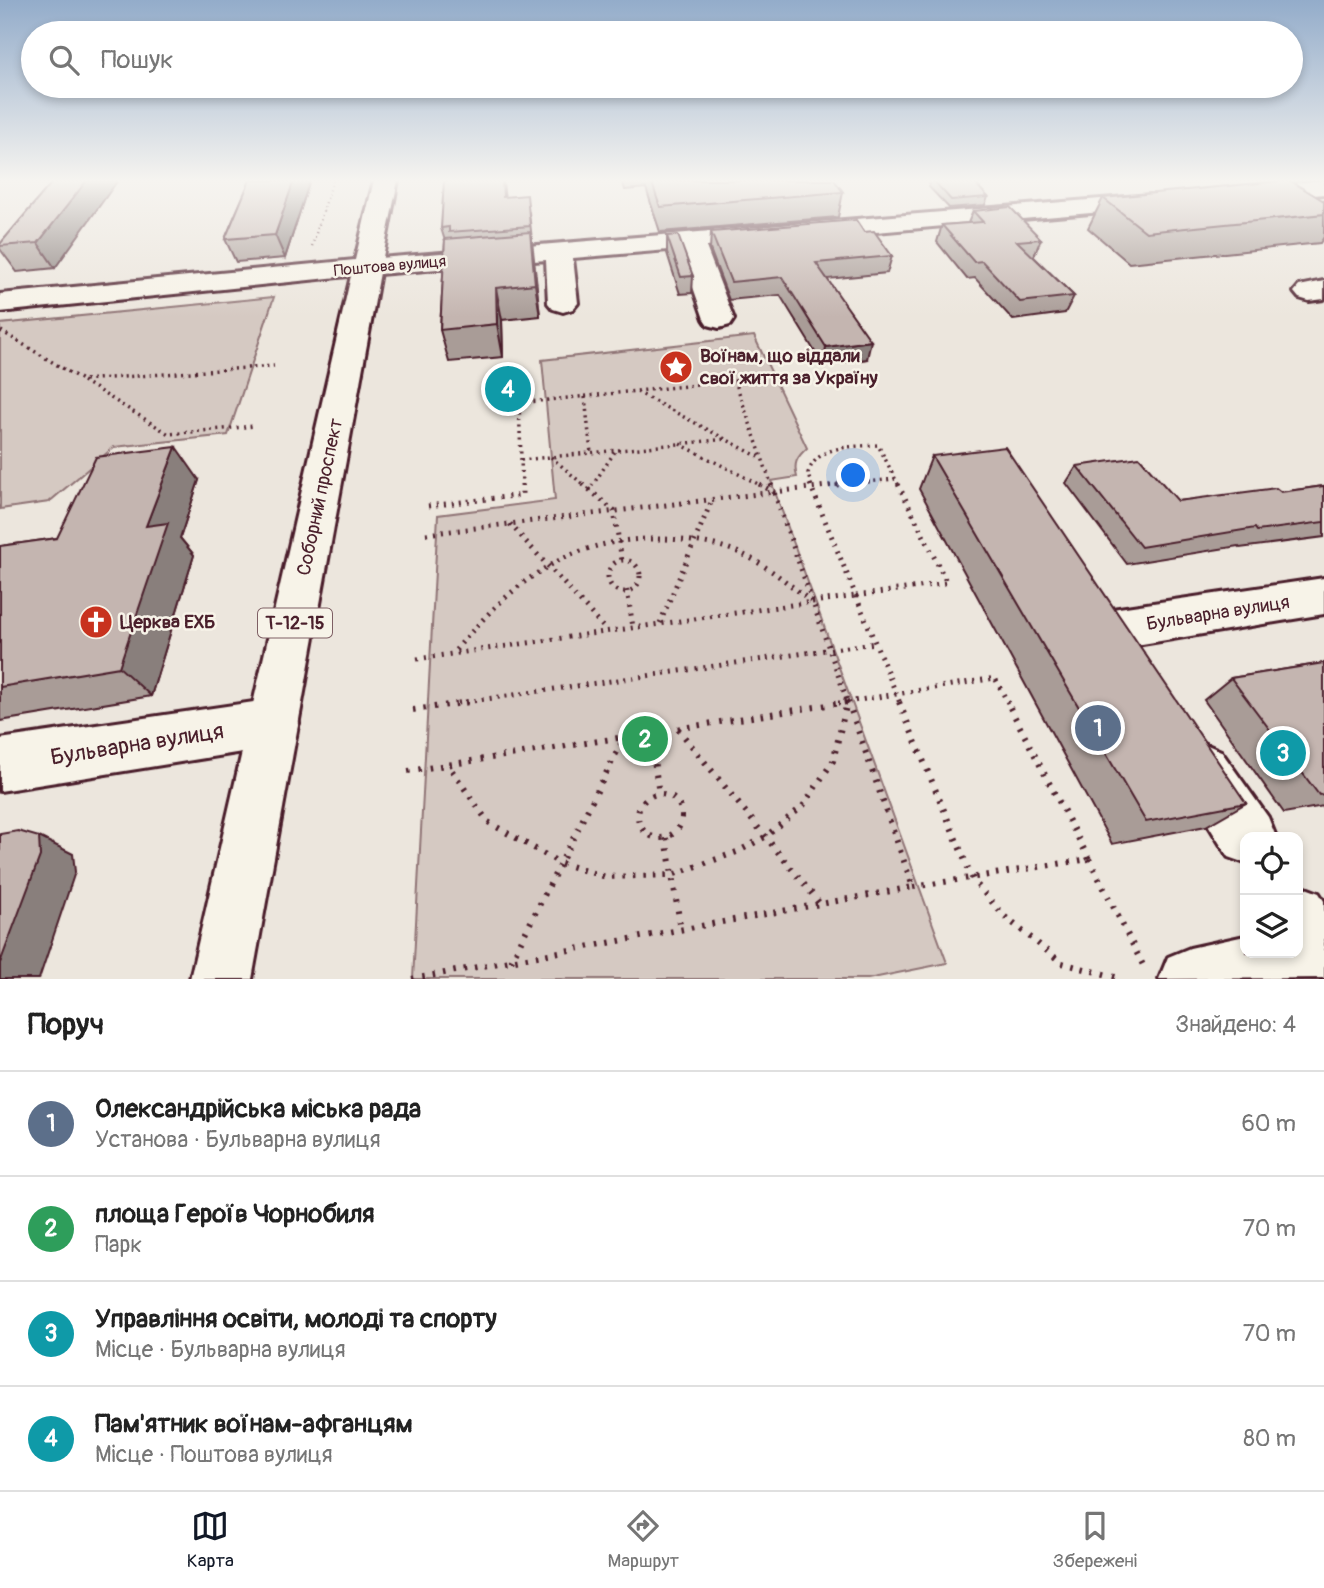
<!DOCTYPE html>
<html lang="uk">
<meta charset="utf-8">
<style>
:root{--surface:#fff;--page:#f6f6f6;--text:#222;--muted:#767676;--line:#e0e0e0;--accent:#111827}
body{margin:0;font-family:Pangolin,sans-serif;background:var(--page);color:var(--text)}
.controls{position:absolute;right:21px;bottom:21px;display:grid;overflow:hidden;border-radius:14px;box-shadow:0 4px 10px #0003}
.controls button{width:63px;height:63px;display:grid;place-items:center;padding:0;border:0;border-bottom:2px solid var(--line);background:var(--surface);color:var(--text);font:35px sans-serif}
.you{position:absolute;left:854px;top:476px;width:24px;height:24px;margin:-18px;border:5px solid #fff;border-radius:50%;background:#1a73e8;box-shadow:0 0 0 10px #1a73e833}
.badge{display:grid;place-items:center;width:46px;height:46px;border-radius:50%;background:var(--accent);color:#fff;font-size:23px;font-weight:700}
.pin{position:absolute;translate:-50% -50%;border:4px solid #fff;box-shadow:0 2px 7px #0006}
.list{margin:0;padding:0;list-style:none}
h2{display:flex;justify-content:space-between;align-items:center;height:91px;margin:0;padding:0 28px;font-size:30px}
h2 small{font-size:23px;font-weight:400;color:var(--muted)}
.list li{display:grid;grid-template-columns:46px 1fr auto;gap:21px;align-items:center;box-sizing:border-box;height:105px;padding:0 28px;border-top:2px solid var(--line)}
.list b{display:block;font-size:26px;white-space:nowrap}
.list p{margin:0;font-size:23px;white-space:nowrap;color:var(--muted)}
.list em{font-size:23px;font-style:normal;color:var(--muted)}
.icon{flex:none;width:38px;height:38px;fill:none;stroke:currentColor;stroke-width:2;stroke-linecap:round;stroke-linejoin:round}
.map{position:relative;flex:none;width:1324px;height:979px;overflow:hidden}
.search{position:absolute;background:var(--surface);box-shadow:0 4px 10px #0003;left:21px;right:21px;top:21px;height:77px;display:flex;align-items:center;gap:18px;box-sizing:border-box;padding:0 24px;border-radius:38px;color:var(--muted);font-size:26px}
.sheet{height:511px;background:var(--surface)}
nav{display:flex;justify-content:space-around;align-items:center;box-sizing:border-box;height:98px;border-top:2px solid var(--line);background:var(--surface);font-size:19px;color:var(--muted)}
nav a{display:grid;justify-items:center;gap:4px}
nav .on{color:var(--accent)}
.map>svg:first-child{display:block}
.green{fill:#d5c9c2;stroke:#907476;stroke-width:2}
.lines{fill:none;stroke-linecap:round;stroke-linejoin:round}
.minor-casing{stroke:#4a1f2b;stroke-width:6}
.major-casing{stroke:#4a1f2b;stroke-width:6}
.highway-casing{stroke:#4a1f2b;stroke-width:6}
.path-far3{stroke:#4a1f2b;stroke-width:2.5;stroke-dasharray:1 3.5;stroke-linecap:butt}
.path-far2{stroke:#4a1f2b;stroke-width:3.5;stroke-dasharray:2 4.5;stroke-linecap:butt}
.path-far1{stroke:#4a1f2b;stroke-width:5;stroke-dasharray:2 6;stroke-linecap:butt}
.path{stroke:#4a1f2b;stroke-width:6;stroke-dasharray:2.5 8;stroke-linecap:butt}
.minor{fill:#f7f3e8;fill-rule:evenodd}
.major{fill:#f7f3e8;fill-rule:evenodd}
.highway{fill:#f7f3e8;fill-rule:evenodd}
.wall{fill:#a99c97;stroke:#4a1f2b;stroke-width:2}
.shaded-wall{fill:#897f7b;stroke:#4a1f2b;stroke-width:2}
.building{fill:#c4b5b0;stroke:#4a1f2b;stroke-width:2}
.labels{text-anchor:middle;dominant-baseline:central;stroke-width:5;stroke-linejoin:round;paint-order:stroke}
.far-street-label{font-size:16px;fill:#4a1f2b;stroke:#f7f3e8}
.shield{fill:#f7f3e8;stroke:#7e5f64;stroke-width:2}
.shield-label{font-size:18px;font-weight:bold;fill:#4a1f2b}
.poi-label{font-size:19px;font-weight:bold;fill:#4a1f2b;stroke:#f7f3e8;text-anchor:start}
.street-label{font-size:19px;fill:#4a1f2b;stroke:#f7f3e8}
.near-street-label{font-size:23px;fill:#4a1f2b;stroke:#f7f3e8}
</style>
<div class="map">
<svg width="1324" height="979" viewBox="0 0 1324 979">
<rect width="100%" height="100%" fill="#ece6dd"/>
<filter id="ink" filterUnits="userSpaceOnUse"><feTurbulence type="fractalNoise" baseFrequency=".0143" numOctaves="2"/><feDisplacementMap in="SourceGraphic" scale="14" xChannelSelector="R" yChannelSelector="G"/><feConvolveMatrix kernelMatrix="1 2 1 2 8 2 1 2 1" color-interpolation-filters="sRGB"/></filter>
<g filter="url(#ink)">
<g class="green">
<path d="M274,297L228,435L114,447L49,502L0,509V324Z"/>
<path d="M754,336L807,448C797,457 793,463 797,477L771,481L947,963L868,979H413L438,515L555,500L542,360Z"/>
</g>
<g class="lines">
<defs>
<g id="minor">
<path d="M1324,180V194L1252,201L1243,199L1240,194L1243,189L1252,187Z"/>
<path d="M1150,195L1159,197L1162,202L1159,207L706,247L734,319L730,325L719,328L708,325L704,319L680,249L573,258L578,303L573,309L563,312L553,309L548,303L546,260L367,275L357,273L353,267L357,261L367,259Z"/>
<path d="M1324,281V299L1309,301L1299,298L1294,292L1299,286Z"/>
<path d="M1324,578V614L1112,649L1096,643L1089,629L1096,615L1112,609Z"/>
<path d="M274,699L292,706L299,723L292,740L274,747L0,791V739Z"/>
<path d="M1203,743L1221,751L1268,817L1276,837H1245V863L1228,857L1185,787L1177,769L1185,751Z"/>
<path d="M1298,885L1319,893L1324,901V978L1159,979L1168,957L1190,948L1245,936V953H1298Z"/>
</g>
<path id="major" d="M367,259L377,261L381,267L252,979H190L353,267L357,261Z"/>
<path id="highway" d="M374,180H398L381,267L377,273L0,312V294L355,260Z"/>
</defs>
<use href="#minor" class="minor-casing"/>
<use href="#major" class="major-casing"/>
<use href="#highway" class="highway-casing"/>
<path class="path-far3" d="M312,246L333,180"/>
<g class="path-far2">
<path d="M1,331L82,380L274,366"/>
<path d="M83,381L169,434L255,426"/>
<path d="M637,392L761,458"/>
<path d="M585,397L591,453"/>
<path d="M680,444L762,486"/>
<path d="M551,457L585,486"/>
<path d="M521,460L727,439"/>
<path d="M522,486L519,403L735,381L772,486"/>
<path d="M592,486L616,450"/>
<path d="M811,486L808,473C818,444 852,447 878,445L899,486"/>
<path d="M829,486L895,479"/>
</g>
<g class="path-far1">
<path d="M583,484L614,511L622,561"/>
<path d="M759,484L774,492L845,484"/>
<path d="M771,484L774,492"/>
<path d="M810,484L856,596"/>
<path d="M589,490L593,484"/>
<path d="M428,506L522,495V484"/>
<path d="M510,524L606,630"/>
<path d="M426,534L774,492L848,703"/>
<circle cx="624" cy="576" r="16"/>
<path d="M627,590L633,627"/>
<path d="M856,596L900,703"/>
<path d="M856,596L947,583L898,484"/>
<path d="M812,602L856,596"/>
<path d="M660,623L712,500"/>
<path d="M417,659L812,602C790,585 768,566 742,554C718,543 690,540 664,539C567,536 512,583 453,653"/>
<path d="M847,702L995,678L1008,703"/>
<path d="M458,703L875,643"/>
<path d="M838,703H847"/>
</g>
<g class="path">
<path d="M899,702L973,880L1004,916L1062,963L1123,979"/>
<path d="M413,710L470,702"/>
<path d="M678,729L821,905"/>
<path d="M650,733L659,794"/>
<path d="M408,771L847,702L833,761L803,806L765,837L737,852L672,875L606,877L560,863L488,822L448,765"/>
<circle cx="660" cy="816" r="22"/>
<path d="M666,838L681,930"/>
<path d="M1089,859L1145,969"/>
<path d="M913,887L1089,859L1007,702"/>
<path d="M511,961L624,738"/>
<path d="M412,979L913,887L848,702"/>
</g>
<use href="#minor" class="minor"/>
<use href="#major" class="major"/>
<use href="#highway" class="highway"/>
</g>
<g class="wall">
<path d="M54,180L55,268L17,272L0,249V244Z"/>
<path d="M250,180H310L285,258L236,262L225,239Z"/>
<path d="M622,180H834L843,192L838,217L660,232L646,188L625,190Z"/>
<path d="M930,180H972L988,197L985,205L949,208L929,187Z"/>
<path d="M504,197L529,212L540,316L502,320L503,357L449,362L440,330L445,241L441,228Z"/>
<path d="M1103,198L1324,201V237L1320,243L1129,263L1088,228Z"/>
<path d="M973,211L1041,239L1034,256H1033L1074,296L1065,313L1013,320L975,278L967,279L937,242L942,225L968,223Z"/>
<path d="M711,232H864L892,256L887,273L827,279L867,359L823,365L780,295L729,300L710,249Z"/>
<path d="M667,236L693,276L692,293L680,294L667,253Z"/>
<path d="M932,456L1246,803L1206,826L1112,844L919,489Z"/>
<path d="M1077,466L1178,501L1281,492L1324,486V537L1240,548L1238,546L1127,564L1066,483Z"/>
<path d="M199,480L180,538L194,555L151,696L0,721V546L57,538Z"/>
<path d="M1324,663V806L1284,813L1204,700L1231,678Z"/>
</g>
<g class="shaded-wall">
<path d="M87,180H118L55,268L38,243Z"/>
<path d="M294,180H310L285,258L275,235Z"/>
<path d="M502,180H503L506,214L503,197Z"/>
<path d="M530,232L534,264L540,316L535,284Z"/>
<path d="M496,288L502,320L503,357L497,324Z"/>
<path d="M871,341L867,359L823,365L826,347Z"/>
<path d="M176,447L199,480L180,538L194,555L151,696L119,667L146,526Z"/>
<path d="M39,837L73,854L75,872L39,979H0V963Z"/>
</g>
<g class="building">
<path d="M54,180H87L38,243L0,246V244Z"/>
<path d="M250,180H294L275,235L225,239Z"/>
<path d="M444,180H502L503,197L527,195L530,226L449,232V227L441,228Z"/>
<path d="M651,180H834L843,192L660,207Z"/>
<path d="M933,180H972L988,197L951,200Z"/>
<path d="M1289,180L1324,201V214L1146,232L1103,198Z"/>
<path d="M1010,207L1041,239L1017,241L1074,296L1020,302L982,261L974,262L942,225L983,222L973,211Z"/>
<path d="M856,220L864,232L874,231L892,256L816,263L871,341L826,347L782,277L731,282L711,232Z"/>
<path d="M530,232L535,284L496,288L497,324L440,330L445,239Z"/>
<path d="M678,235L693,276L681,277L667,236Z"/>
<path d="M176,447L146,526L168,523L119,667L0,687V546L57,538L96,457Z"/>
<path d="M1005,447L1246,803L1146,822L932,456Z"/>
<path d="M1139,457L1178,501L1276,488L1281,492L1324,486V522L1257,531L1255,528L1141,547L1077,466Z"/>
<path d="M1324,663V794L1319,795L1231,678Z"/>
<path d="M18,831L39,837L40,856L0,963V834Z"/>
</g>
</g>
<linearGradient id="sky" x2="0" y2="1"><stop stop-color="#93acca"/><stop offset="0.57" stop-color="#f6f4f0"/><stop offset="1" stop-color="#f6f4f0" stop-opacity="0"/></linearGradient>
<rect width="1324" height="317" fill="url(#sky)"/>
<defs>
<symbol id="sight-disc" viewBox="-11 -11 22 22"><circle r="9.5" fill="#c8321e" stroke="#f7f3e8"/><path d="M0-6L1.8-2.2L6-1.7L2.9 1.2L3.7 5.4L0 3.3L-3.7 5.4L-2.9 1.2L-6-1.7L-1.8-2.2Z" fill="#fff"/></symbol>
<symbol id="church-disc" viewBox="-11 -11 22 22"><circle r="9.5" fill="#c8321e" stroke="#f7f3e8"/><path d="M-1.2-6h2.4v3.5h3.3v2.4h-3.3V6h-2.4V-.1h-3.3v-2.4h3.3Z" fill="#fff"/></symbol>
</defs>
<g fill-rule="evenodd">
<use href="#sight-disc" x="657" y="348" width="38" height="38"/>
<use href="#church-disc" x="77" y="603" width="38" height="38"/>
</g>
<g class="labels">
<g class="far-street-label">
<text transform="translate(390 266) rotate(-5)">Поштова вулиця</text>
</g>
<rect class="shield" x="258" y="608.5" width="74" height="29" rx="5"/>
<g class="shield-label">
<text x="295" y="623">Т-12-15</text>
</g>
<g class="poi-label">
<text x="700" y="356">Воїнам, що віддали<tspan x="700" dy="22">свої життя за Україну</tspan></text>
<text x="120" y="622">Церква ЕХБ</text>
</g>
<g class="street-label">
<text transform="translate(320 497) rotate(-78)">Соборний проспект</text>
<text transform="translate(1218 613) rotate(-9)">Бульварна вулиця</text>
</g>
<g class="near-street-label">
<text transform="translate(137 744) rotate(-9)">Бульварна вулиця</text>
</g>
</g>
</svg>
<div class="controls">
<button><svg class="icon" aria-label="locate" viewBox="0 0 24 24"><circle cx="12" cy="12" r="6"/><path d="M12 2v4M12 18v4M2 12h4M18 12h4"/></svg></button>
<button><svg class="icon" aria-label="layers" viewBox="0 0 24 24"><path d="M12 4l9 5-9 5-9-5zM3 14l9 5 9-5"/></svg></button>
</div>
<div class="you"></div>
<div class="pin badge" style="left:1098px;top:728px;background:#5c6f8a">1</div>
<div class="pin badge" style="left:645px;top:739px;background:#2e9e5b">2</div>
<div class="pin badge" style="left:1283px;top:753px;background:#0f9aa8">3</div>
<div class="pin badge" style="left:508px;top:389px;background:#0f9aa8">4</div>
<div class="search"><svg class="icon" aria-label="search" viewBox="0 0 24 24"><circle cx="10" cy="10" r="6"/><path d="M15 15l6 6"/></svg>Пошук</div>
</div>
<section class="sheet">
<h2>Поруч<small>Знайдено: 4</small></h2>
<ul class="list">
<li><span class="badge" style="background:#5c6f8a">1</span><div><b>Олександрійська міська рада</b><p>Установа · Бульварна вулиця</p></div><em>60 m</em></li>
<li><span class="badge" style="background:#2e9e5b">2</span><div><b>площа Героїв Чорнобиля</b><p>Парк</p></div><em>70 m</em></li>
<li><span class="badge" style="background:#0f9aa8">3</span><div><b>Управління освіти, молоді та спорту</b><p>Місце · Бульварна вулиця</p></div><em>70 m</em></li>
<li><span class="badge" style="background:#0f9aa8">4</span><div><b>Пам'ятник воїнам-афганцям</b><p>Місце · Поштова вулиця</p></div><em>80 m</em></li>
</ul>
</section>
<nav>
<a class="on"><svg class="icon" aria-label="map" viewBox="0 0 24 24"><path d="M3 6l6-2 6 2 6-2v14l-6 2-6-2-6 2zM9 4v14M15 6v14"/></svg>Карта</a>
<a><svg class="icon" aria-label="directions" viewBox="0 0 24 24"><path d="M12 3l9 9-9 9-9-9zM9 14v-3h6M13 9l2 2-2 2"/></svg>Маршрут</a>
<a><svg class="icon" aria-label="saved" viewBox="0 0 24 24"><path d="M7 4h10v16l-5-4-5 4z"/></svg>Збережені</a>
</nav>
